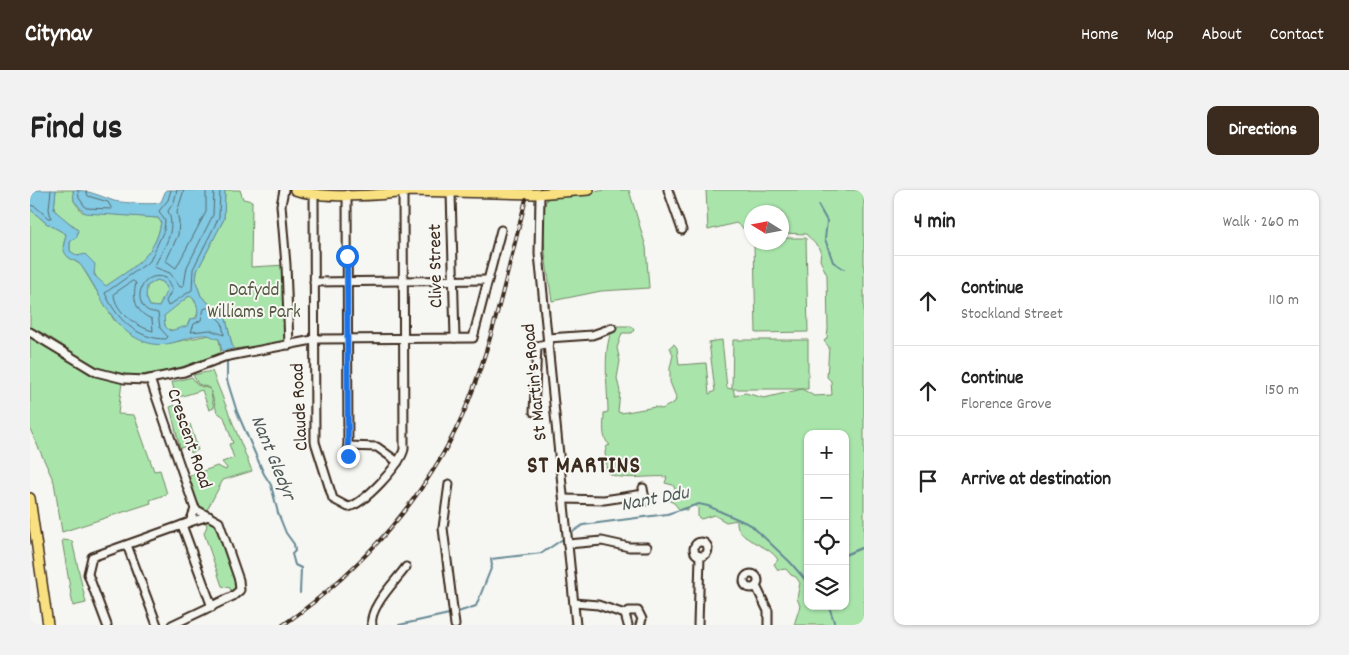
<!DOCTYPE html>
<meta charset="utf-8">
<style>
:root{--surface:#fff;--page:#f2f2f2;--text:#222;--muted:#767676;--line:#e0e0e0;--accent:#3b2a1e}
body{margin:0;font-family:Dekko,sans-serif;background:var(--page);color:var(--text)}
.controls{position:absolute;right:15px;bottom:15px;display:grid;overflow:hidden;border-radius:10px;box-shadow:0 1px 4px #0004}
.controls button{width:45px;height:45px;display:grid;place-items:center;padding:0;border:0;border-bottom:1px solid var(--line);background:var(--surface);color:var(--text);font:25px sans-serif}
.compass{position:absolute;left:714px;top:15px;width:45px;height:45px;border-radius:50%;background:var(--surface);box-shadow:0 1px 4px #0004;rotate:281deg}
.stop{position:absolute;width:15px;height:15px;margin:-11px;border:4px solid #1a73e8;border-radius:50%;background:#fff}
.stop.end{background:#1a73e8;border-color:#fff;box-shadow:0 1px 5px #0008}
.list{margin:0;padding:0;list-style:none}
h2{display:flex;justify-content:space-between;align-items:center;height:65px;margin:0;padding:0 20px;font-size:21px}
h2 small{font-size:16px;font-weight:400;color:var(--muted)}
.list li{display:grid;grid-template-columns:32px 1fr auto;gap:15px;align-items:center;box-sizing:border-box;height:90px;padding:0 20px;border-top:1px solid var(--line)}
.list b{display:block;font-size:19px;white-space:nowrap}
.list p{margin:0;font-size:16px;white-space:nowrap;color:var(--muted)}
.list em{font-size:16px;font-style:normal;color:var(--muted)}
.icon{flex:none;width:28px;height:28px;fill:none;stroke:currentColor;stroke-width:2;stroke-linecap:round;stroke-linejoin:round}
.map{position:relative;flex:none;width:834px;height:435px;overflow:hidden;border-radius:10px}
header{display:flex;align-items:center;gap:30px;box-sizing:border-box;height:70px;padding:0 25px;background:var(--accent);color:#fff}
header strong{font-size:24px}
nav{display:flex;gap:28px;margin-inline-start:auto;font-size:18px}
.intro{display:flex;align-items:center;justify-content:space-between;box-sizing:border-box;height:120px;padding:0 30px}
h1{margin:0;font-size:35px}
.button{padding:12px 22px;border-radius:10px;background:var(--accent);color:#fff;font-size:18px;font-weight:700}
main{display:flex;gap:30px;padding:0 30px}
aside{flex:1;background:var(--surface);border-radius:10px;box-shadow:0 1px 4px #0004}
.map>svg:first-child{display:block}
.green{fill:#a9e5ab;stroke:#728864;fill-rule:evenodd}
.water{fill:#82c9e3;stroke:#668994;fill-rule:evenodd}
.lines{fill:none;stroke-linecap:round;stroke-linejoin:round}
.shore{stroke:#576a6d;stroke-width:1}
.stream{stroke:#668994;stroke-width:2}
.minor-casing{stroke:#3b2a1e;stroke-width:11}
.major-casing{stroke:#3b2a1e;stroke-width:12}
.minor{stroke:#f6f6f2;stroke-width:7}
.major{stroke:#f9e181;stroke-width:9}
.rail-casing{stroke:#3b2a1e;stroke-width:4}
.rail{stroke:#f6f6f2;stroke-width:2;stroke-dasharray:5.5;stroke-linecap:butt}
.route{stroke:#1a73e8;stroke-width:6}
.labels{text-anchor:middle;dominant-baseline:central;stroke-width:4;stroke-linejoin:round;paint-order:stroke}
.street-label{font-size:19px;fill:#3b2a1e;stroke:#f6f6f2}
.park-label{font-size:19px;fill:#565941;stroke:#f6f6f2}
.water-label{font-size:20px;font-style:italic;fill:#505a59;stroke:#f6f6f2}
.district-label{font-size:24px;font-weight:bold;letter-spacing:1px;fill:#3b2a1e;stroke:#f6f6f2}
</style>
<header>
<strong>Citynav</strong>
<nav><a>Home</a><a>Map</a><a>About</a><a>Contact</a></nav>
</header>
<div class="intro"><h1>Find us</h1><a class="button">Directions</a></div>
<main>
<div class="map">
<svg width="834" height="435" viewBox="0 0 834 435">
<rect width="100%" height="100%" fill="#f6f6f2"/>
<filter id="ink" filterUnits="userSpaceOnUse"><feTurbulence type="fractalNoise" baseFrequency=".02" numOctaves="2"/><feDisplacementMap in="SourceGraphic" scale="10" xChannelSelector="R" yChannelSelector="G"/><feConvolveMatrix kernelMatrix="1 2 1 2 8 2 1 2 1" color-interpolation-filters="sRGB"/></filter>
<g filter="url(#ink)">
<g class="green">
<path d="M26,0H43L44,11L52,22L128,28L131,32C126,66 103,78 76,96C65,92 66,83 61,76C59,72 55,69 52,66L45,65L40,61V52L47,46L46,37L30,27L24,19Z"/>
<path d="M195,0H210L213,9L222,11L221,77L256,75L260,153L203,159L196,129L171,106L166,92L167,81L194,29Z"/>
<path d="M576,0H599L616,57L619,98L571,101L522,111C519,89 507,27 517,9Z"/>
<path d="M676,0H834V435H764L770,416L767,408L770,393L766,387L761,385L756,379L748,380L744,374L748,370C739,353 705,352 707,330L696,332L684,325L671,329L668,327V318L664,315L657,320L649,319L644,313L638,310L645,299L643,295L635,293L637,287C620,285 589,292 577,282L575,262L577,256L580,255C571,249 574,234 574,223L578,222C578,199 571,153 585,136H601L604,140L602,143H592L587,158L590,171L587,188L590,202L588,222L591,223L625,217L632,219L645,212L646,207L640,192V178L643,165L640,157L644,154L647,158L649,175L676,173L679,204L685,201L679,152L692,150L697,198L702,199L703,150H778V199H772L784,206L802,205L801,191L797,187L799,157L794,151L797,148L798,139L797,85L790,70L791,60L776,44L752,43V22H722L721,44L706,33L678,40ZM703,199H772L734,208L715,203L705,206ZM778,244H815V416H778Z"/>
<path d="M0,19L16,33L36,44L33,57L38,67L51,75L84,130L101,144L135,154L179,145L189,149L191,163C151,178 103,197 62,174C41,163 22,146 0,137Z"/>
<path d="M752,48H776L778,142L726,143L724,53L752,52Z"/>
<path d="M127,90L133,92L137,100L129,117L120,116L116,107L117,96Z"/>
<path d="M161,105L169,119C167,131 149,146 136,138L133,129L135,124Z"/>
<path d="M0,146L61,185L92,192L88,224L104,225L124,281L130,280L137,304L120,310L121,313L32,342L24,292L0,239Z"/>
<path d="M182,181L222,281L193,290L177,320C164,315 161,298 157,287L187,276L196,280L197,278L192,272L204,268L199,254L203,253L194,227L187,222L180,198L168,194L163,185Z"/>
<path d="M162,187L167,195L180,199L184,218L179,220L172,200L146,208L142,192Z"/>
<path d="M146,215L153,236L160,234L168,260L160,263L158,256L150,258L140,217Z"/>
<path d="M174,327L185,328L210,395L203,406L200,398L192,396L174,343L177,336Z"/>
<path d="M32,350L42,351L56,413L43,416Z"/>
</g>
<path class="water" d="M0,0H26L24,20L48,40L47,47L40,52V61L48,66L55,64L65,74L64,85L76,96C102,78 126,66 131,32L128,28L55,23L44,11L43,0C58,0 70,6 84,11C87,12 127,16 131,12L136,0H195L194,29L167,81L166,92L171,106L196,129L203,159L192,161L189,149C185,149 182,146 178,145C160,143 143,158 122,154C82,145 72,104 52,77C48,70 38,70 35,63C32,57 35,50 36,44L16,33L0,19ZM127,90L133,92L137,100L129,117L120,116L116,107L117,96ZM159,106C167,109 169,119 167,128L160,129L157,136L140,141L135,136L134,126Z"/>
<g class="lines">
<g class="shore">
<path d="M48,0L49,8L56,18L82,19L78,12L58,6L56,0"/>
<path d="M141,0L138,10L129,21L135,31L134,40L120,71L75,103C86,128 106,149 136,149L138,147L130,138L128,123C125,122 120,122 117,120C101,108 114,79 136,88L142,100L136,111L138,116L162,100L163,79L189,27L190,0"/>
<path d="M147,0L144,12L138,21C147,41 133,59 124,77L140,83L150,97L154,95L157,77L183,25L184,0"/>
<path d="M154,0L147,22L149,32L148,45L136,71L146,78L176,22V0"/>
<path d="M0,15L6,17L18,28H21L19,19L21,0"/>
<path d="M103,91L106,93C102,109 106,123 122,129L123,141C107,137 84,121 84,104Z"/>
<path d="M178,118L192,133L194,145L180,140L161,142L164,134L171,130L174,119Z"/>
</g>
<g class="stream">
<path d="M788,15L797,31L795,49L803,72L814,79"/>
<path d="M197,169V190L207,222L234,284L241,295L248,323L256,343L264,354L265,361L262,364L265,375L271,378L270,403"/>
<path d="M541,343L553,335L637,324L669,314L678,316L721,335L760,372L778,393"/>
<path d="M815,365L834,357"/>
<path d="M799,416L805,435"/>
<path d="M428,422L446,416L462,376L461,369L512,363L533,349"/>
<path d="M369,435L419,424"/>
</g>
<defs>
<g id="minor">
<path d="M254,0L251,15L256,75L259,155"/>
<path d="M638,0L652,40"/>
<path d="M421,3L425,148"/>
<path d="M284,4L285,252L303,309L318,317C333,315 371,274 374,259L373,3"/>
<path d="M317,4L318,266"/>
<path d="M510,4L509,64L546,435"/>
<path d="M284,92L458,90"/>
<path d="M0,142L66,182L94,189L115,190L154,182L194,167L288,149L443,148L471,40"/>
<path d="M518,148L562,145L582,138"/>
<path d="M120,189L165,319"/>
<path d="M504,222L507,156L519,153"/>
<path d="M318,256L347,257L368,272"/>
<path d="M419,294L413,338L425,435"/>
<path d="M613,298L615,311"/>
<path d="M534,309L574,310L614,304"/>
<path d="M160,332L179,326"/>
<path d="M152,335L182,417"/>
<circle cx="671" cy="359" r="7"/>
<path d="M538,354L572,351L599,357H617"/>
<path d="M97,355L127,435"/>
<circle cx="721" cy="391" r="7"/>
<path d="M726,396L738,421V435"/>
<path d="M544,413L568,415L595,424"/>
<path d="M595,424L599,421H608L612,429L610,435"/>
<path d="M595,424L598,435"/>
<path d="M77,435L58,384L62,367L152,335L160,332L165,319L189,332L209,390L210,400L203,406L142,435"/>
<path d="M342,435C338,418 366,391 376,377"/>
<path d="M668,435L670,366"/>
</g>
<g id="major">
<path d="M265,0C293,9 350,6 380,1L505,4L559,0"/>
<path d="M0,308L18,435"/>
</g>
</defs>
<use href="#minor" class="minor-casing"/>
<use href="#major" class="major-casing"/>
<use href="#minor" class="minor"/>
<use href="#major" class="major"/>
<defs>
<path id="rail" d="M253,435C332,380 403,301 439,210C464,147 479,74 496,9"/>
</defs>
<use href="#rail" class="rail-casing"/>
<use href="#rail" class="rail"/>
</g>
</g>
<g class="lines" filter="url(#ink)">
<path class="route" d="M317,66L318,266"/>
</g>
<g class="labels">
<g class="street-label">
<text transform="translate(407 76) rotate(-91)">Clive Street</text>
<text transform="translate(506 192) rotate(-96)">St Martin's Road</text>
<text transform="translate(271 217) rotate(-93)">Claude Road</text>
<text transform="translate(158 249) rotate(71)">Crescent Road</text>
</g>
<g class="park-label">
<text x="224" y="101">Dafydd<tspan x="224" dy="22">Williams Park</tspan></text>
</g>
<g class="water-label">
<text transform="translate(242 268) rotate(68)">Nant Gledyr</text>
<text transform="translate(625 310) rotate(-11)">Nant Ddu</text>
</g>
<g class="district-label">
<text x="554" y="277">ST MARTINS</text>
</g>
</g>
</svg>
<div class="controls">
<button>+</button>
<button>−</button>
<button><svg class="icon" aria-label="locate" viewBox="0 0 24 24"><circle cx="12" cy="12" r="6"/><path d="M12 2v4M12 18v4M2 12h4M18 12h4"/></svg></button>
<button><svg class="icon" aria-label="layers" viewBox="0 0 24 24"><path d="M12 4l9 5-9 5-9-5zM3 14l9 5 9-5"/></svg></button>
</div>
<svg class="compass" viewBox="-18 -18 36 36"><path d="M0-13l5 13h-10z" fill="#e53935"/><path d="M0 13l5-13h-10z" fill="#767676"/></svg>
<div class="stop" style="left:317px;top:66px"></div>
<div class="stop end" style="left:318px;top:266px"></div>
</div>
<aside>
<h2>4 min<small>Walk · 260 m</small></h2>
<ul class="list">
<li><svg class="icon" aria-label="ahead" viewBox="0 0 24 24"><path d="M12 20V5M6 11l6-6 6 6"/></svg><div><b>Continue</b><p>Stockland Street</p></div><em>110 m</em></li>
<li><svg class="icon" aria-label="ahead" viewBox="0 0 24 24"><path d="M12 20V5M6 11l6-6 6 6"/></svg><div><b>Continue</b><p>Florence Grove</p></div><em>150 m</em></li>
<li><svg class="icon" aria-label="arrive" viewBox="0 0 24 24"><path d="M6 21V4h12l-3 4 3 4H6"/></svg><div><b>Arrive at destination</b></div></li>
</ul>
</aside>
</main>
